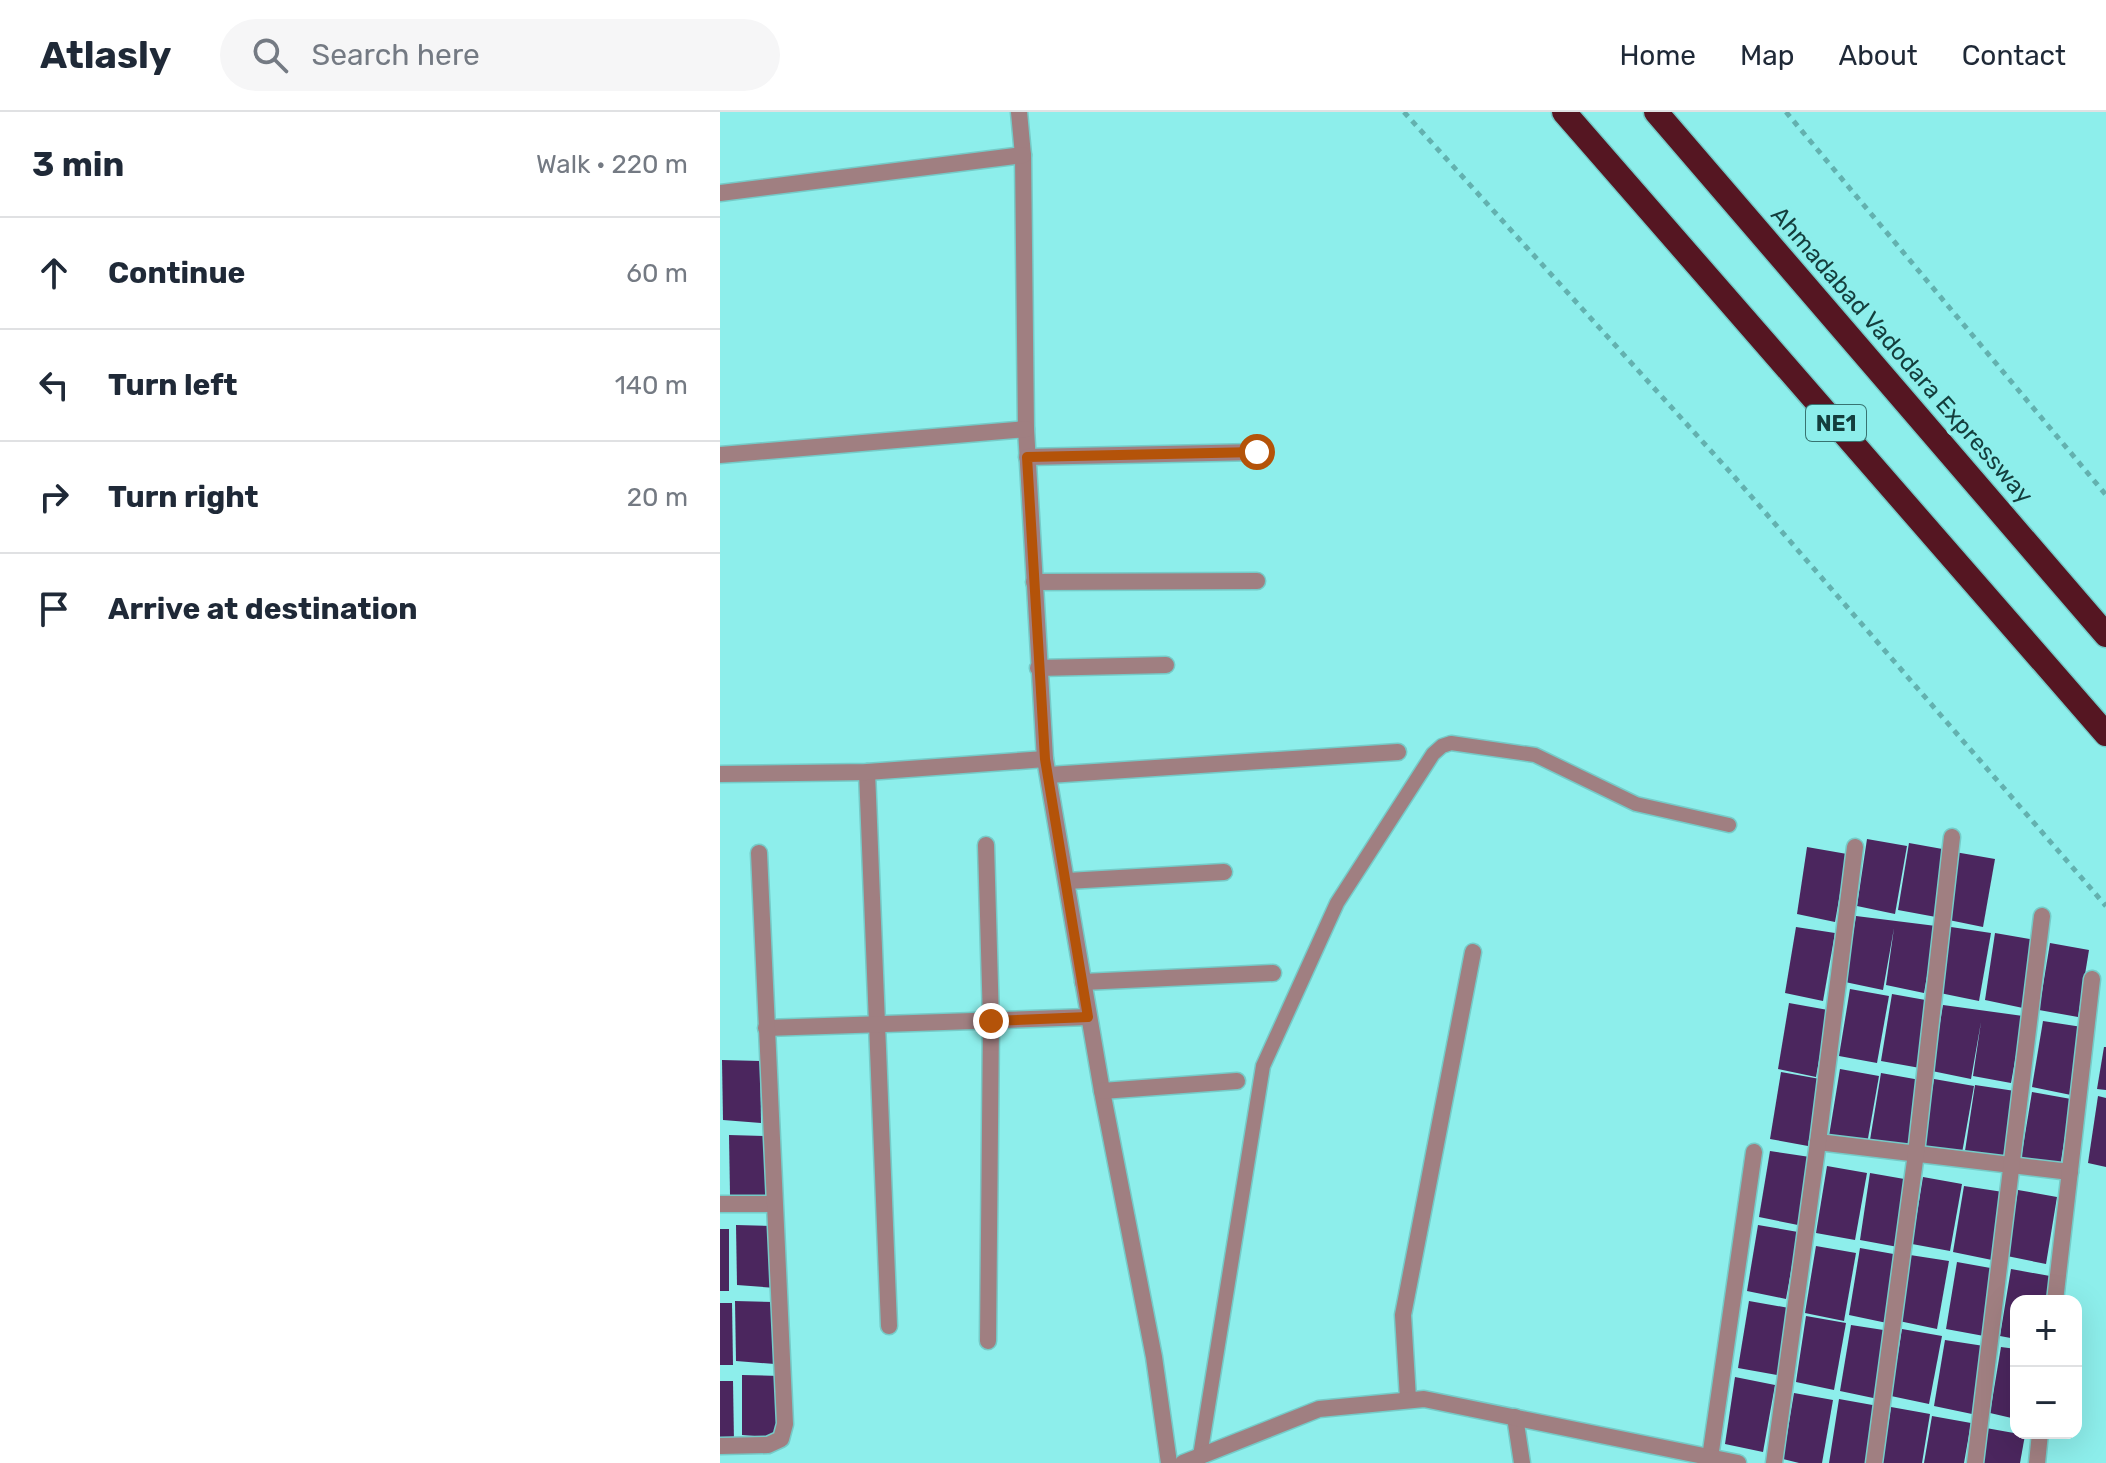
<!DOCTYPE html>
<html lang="en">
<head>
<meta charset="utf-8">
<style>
  body { margin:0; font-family:Rubik,sans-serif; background:#f6f6f7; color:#1f2937 }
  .controls { position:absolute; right:24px; bottom:24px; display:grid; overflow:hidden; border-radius:16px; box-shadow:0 8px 32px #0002 }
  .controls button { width:72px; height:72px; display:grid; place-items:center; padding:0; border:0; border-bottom:2px solid #e0e1e3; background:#fff; color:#1f2937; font:40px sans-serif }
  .stop { position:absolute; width:24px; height:24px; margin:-18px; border:6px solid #b45309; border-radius:50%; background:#fff }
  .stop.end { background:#b45309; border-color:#fff; box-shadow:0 2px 8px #0008 }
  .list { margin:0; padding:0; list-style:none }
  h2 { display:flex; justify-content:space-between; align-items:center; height:104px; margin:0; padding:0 32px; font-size:34px }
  h2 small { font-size:26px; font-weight:400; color:#747a83 }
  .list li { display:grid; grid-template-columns:52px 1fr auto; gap:24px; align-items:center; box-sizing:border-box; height:112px; padding:0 32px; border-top:2px solid #e0e1e3 }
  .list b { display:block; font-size:30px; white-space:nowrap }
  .list em { font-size:26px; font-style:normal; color:#747a83 }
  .icon { flex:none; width:44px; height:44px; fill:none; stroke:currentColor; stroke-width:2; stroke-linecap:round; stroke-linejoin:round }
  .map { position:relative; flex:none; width:1386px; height:1351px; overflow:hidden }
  header { display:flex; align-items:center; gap:48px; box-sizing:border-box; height:112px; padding:0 40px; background:#fff; border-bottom:2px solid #e0e1e3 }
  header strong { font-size:38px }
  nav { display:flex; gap:44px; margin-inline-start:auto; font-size:28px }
  .search { width:560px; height:72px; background:#f6f6f7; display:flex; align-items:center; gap:20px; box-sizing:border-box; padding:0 28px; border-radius:44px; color:#747a83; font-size:30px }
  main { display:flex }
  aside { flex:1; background:#fff }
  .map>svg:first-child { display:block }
  .building { fill:#4b265e }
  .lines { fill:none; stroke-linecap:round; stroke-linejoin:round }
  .service-casing { stroke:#75cbc8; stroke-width:17 }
  .minor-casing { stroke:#75cbc8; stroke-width:19 }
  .motorway-casing { stroke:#75cbc8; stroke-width:27 }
  .path { stroke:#63b1af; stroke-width:5; stroke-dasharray:6 6; stroke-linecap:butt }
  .service { stroke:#a07f81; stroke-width:14 }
  .minor { stroke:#a07f81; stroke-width:16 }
  .motorway { stroke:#551622; stroke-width:24 }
  .route { stroke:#b45309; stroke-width:10 }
  .labels { text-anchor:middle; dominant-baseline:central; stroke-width:8; stroke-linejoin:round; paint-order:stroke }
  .shield { fill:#8deeeb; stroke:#387371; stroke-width:2 }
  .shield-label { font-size:22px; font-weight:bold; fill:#143e3d }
  .street-label { font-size:24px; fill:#143e3d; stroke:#8deeeb }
</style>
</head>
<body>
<header>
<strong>Atlasly</strong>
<div class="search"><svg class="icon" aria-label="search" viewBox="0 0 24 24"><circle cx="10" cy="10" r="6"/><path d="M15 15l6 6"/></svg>Search here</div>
<nav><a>Home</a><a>Map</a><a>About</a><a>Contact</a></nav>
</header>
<main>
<aside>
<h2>3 min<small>Walk · 220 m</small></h2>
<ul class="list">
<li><svg class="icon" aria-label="ahead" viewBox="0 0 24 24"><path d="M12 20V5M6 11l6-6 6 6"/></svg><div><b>Continue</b></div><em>60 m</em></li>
<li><svg class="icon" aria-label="left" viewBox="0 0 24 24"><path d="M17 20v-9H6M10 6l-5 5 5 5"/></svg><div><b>Turn left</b></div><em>140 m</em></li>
<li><svg class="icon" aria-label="right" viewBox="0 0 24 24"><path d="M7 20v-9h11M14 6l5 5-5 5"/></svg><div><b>Turn right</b></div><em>20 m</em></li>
<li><svg class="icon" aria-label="arrive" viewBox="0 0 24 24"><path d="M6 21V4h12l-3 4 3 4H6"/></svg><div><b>Arrive at destination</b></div></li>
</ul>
</aside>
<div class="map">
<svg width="1386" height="1351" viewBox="0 0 1386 1351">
  <rect width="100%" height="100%" fill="#8deeeb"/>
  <g class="building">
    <polygon points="1147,727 1187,734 1175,802 1137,794"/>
    <polygon points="1189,731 1228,738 1216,805 1178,798"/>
    <polygon points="1087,735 1127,742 1115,810 1077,802"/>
    <polygon points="1235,740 1275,747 1263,815 1224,807"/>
    <polygon points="1136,804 1216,814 1204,881 1166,873 1174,816 1163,878 1125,870"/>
    <polygon points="1076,815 1115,821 1103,889 1065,881"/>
    <polygon points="1231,815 1271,821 1259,889 1220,881"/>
    <polygon points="1275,821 1315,828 1303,896 1265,888"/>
    <polygon points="1330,831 1369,838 1358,905 1319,898"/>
    <polygon points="1130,877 1169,884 1157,951 1119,944"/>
    <polygon points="1172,882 1211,889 1200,956 1161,949"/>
    <polygon points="1069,891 1108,898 1096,965 1058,957"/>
    <polygon points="1223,893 1303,904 1291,971 1253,964 1261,910 1251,967 1212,959"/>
    <polygon points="1323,909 1362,915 1351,983 1312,975"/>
    <polygon points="1384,935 1386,935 1386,978 1377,977"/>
    <polygon points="2,948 40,949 41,1011 3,1008"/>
    <polygon points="1120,957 1159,964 1147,1032 1109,1024"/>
    <polygon points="1061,960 1100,967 1088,1034 1050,1027"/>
    <polygon points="1161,961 1200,968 1189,1035 1150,1028"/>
    <polygon points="1214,967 1254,974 1242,1041 1203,1034"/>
    <polygon points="1255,973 1295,979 1283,1047 1245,1039"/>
    <polygon points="1312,980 1351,987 1340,1055 1301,1047"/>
    <polygon points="1378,984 1386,986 1386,1055 1368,1051"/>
    <polygon points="9,1023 48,1024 49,1086 10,1083"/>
    <polygon points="1050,1039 1090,1045 1078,1113 1039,1105"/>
    <polygon points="1107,1054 1147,1061 1135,1128 1096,1121"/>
    <polygon points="1150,1061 1190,1068 1178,1135 1140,1128"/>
    <polygon points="1203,1065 1242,1072 1230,1139 1192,1132"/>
    <polygon points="1244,1074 1283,1080 1272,1148 1233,1140"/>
    <polygon points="1298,1078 1337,1085 1326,1152 1287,1144"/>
    <polygon points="16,1113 55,1114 56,1176 17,1173"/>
    <polygon points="1038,1113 1078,1120 1066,1187 1027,1179"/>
    <rect x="0" y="1117" width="9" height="62"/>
    <polygon points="1096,1134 1136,1141 1124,1209 1085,1201"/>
    <polygon points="1140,1136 1179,1143 1167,1211 1129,1203"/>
    <polygon points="1190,1143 1229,1149 1217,1217 1179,1209"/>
    <polygon points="1237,1150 1276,1157 1264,1224 1226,1217"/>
    <polygon points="1291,1157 1330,1164 1326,1189 1296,1189 1296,1227 1280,1224"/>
    <polygon points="15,1189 54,1190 55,1252 16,1249"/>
    <polygon points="1029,1189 1069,1196 1057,1263 1018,1256"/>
    <polygon points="0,1191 12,1191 13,1253 0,1253"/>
    <polygon points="1086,1204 1126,1211 1114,1278 1076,1270"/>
    <polygon points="1131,1213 1170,1219 1158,1287 1120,1279"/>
    <polygon points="1182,1217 1222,1224 1209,1292 1171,1284"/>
    <polygon points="1225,1228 1264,1234 1252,1302 1214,1294"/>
    <polygon points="1281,1235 1296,1237 1296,1307 1270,1301"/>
    <polygon points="22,1263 60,1264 61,1326 22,1323"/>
    <polygon points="1015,1265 1055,1273 1043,1340 1005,1332"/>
    <polygon points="0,1269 13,1269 14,1331 0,1330"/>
    <polygon points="1074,1281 1113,1288 1102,1351 1079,1351 1063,1347"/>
    <polygon points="1119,1287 1158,1294 1148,1351 1109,1351"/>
    <polygon points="1171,1295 1210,1302 1202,1351 1162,1351"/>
    <polygon points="1212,1304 1251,1311 1244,1351 1204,1351"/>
    <polygon points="1266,1316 1305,1323 1300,1351 1260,1351"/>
  </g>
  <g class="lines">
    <defs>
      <polyline id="service" points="480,1344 543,954 617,791 713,642 722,634 731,631 815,643 916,692 1009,713"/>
      <g id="minor">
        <polyline points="299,0 303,43 306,317 325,647 382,979 434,1245 449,1351"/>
        <polyline points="0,81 303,43"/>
        <polyline points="0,343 306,317"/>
        <polyline points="307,345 537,340"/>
        <polyline points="314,470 537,469"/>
        <polyline points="318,556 446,553"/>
        <polyline points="147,660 169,1214"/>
        <polyline points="0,662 147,660 325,647"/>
        <polyline points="329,663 678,640"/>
        <polyline points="266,733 271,909 268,1229"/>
        <polyline points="347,769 504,760"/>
        <polyline points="363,870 553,861"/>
        <polyline points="46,916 368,905"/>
        <polyline points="382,979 517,969"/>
        <polyline points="1098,1030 1350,1060"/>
        <polyline points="0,1092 54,1092"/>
        <polyline points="1335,1189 1372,867"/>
        <polyline points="688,1287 683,1203 753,840"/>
        <polyline points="795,1305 802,1351"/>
        <polyline points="0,1334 48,1333 61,1327 65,1312 39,741"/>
        <polyline points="990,1346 1034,1040"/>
        <polyline points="463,1351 599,1297 704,1287 1018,1351"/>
        <polyline points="1054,1351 1098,1030 1135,735"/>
        <polyline points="1154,1351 1196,1041 1232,725"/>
        <polyline points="1255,1351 1322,804"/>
        <polyline points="1317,1351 1320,1321"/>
      </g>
      <g id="motorway">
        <polyline points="844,0 1386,622"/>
        <polyline points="936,0 1386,523"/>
      </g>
    </defs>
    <use href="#service" class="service-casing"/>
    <use href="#minor" class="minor-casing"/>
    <use href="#motorway" class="motorway-casing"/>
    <g class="path">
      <polyline points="684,0 1011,361 1386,794"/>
      <polyline points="1066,0 1386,383"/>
    </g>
    <use href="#service" class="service"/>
    <use href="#minor" class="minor"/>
    <use href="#motorway" class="motorway"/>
  </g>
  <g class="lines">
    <polyline class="route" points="271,909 368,905 325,647 307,345 537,340"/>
  </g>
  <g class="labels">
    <rect class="shield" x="1086" y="293" width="60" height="36" rx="6"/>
    <g class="shield-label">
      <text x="1116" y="311">NE1</text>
    </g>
    <g class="street-label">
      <text transform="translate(1182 243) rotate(49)">Ahmadabad Vadodara Expressway</text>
    </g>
  </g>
</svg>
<div class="controls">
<button>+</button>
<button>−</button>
</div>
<div class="stop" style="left:537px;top:340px"></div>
<div class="stop end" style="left:271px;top:909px"></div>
</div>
</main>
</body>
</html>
